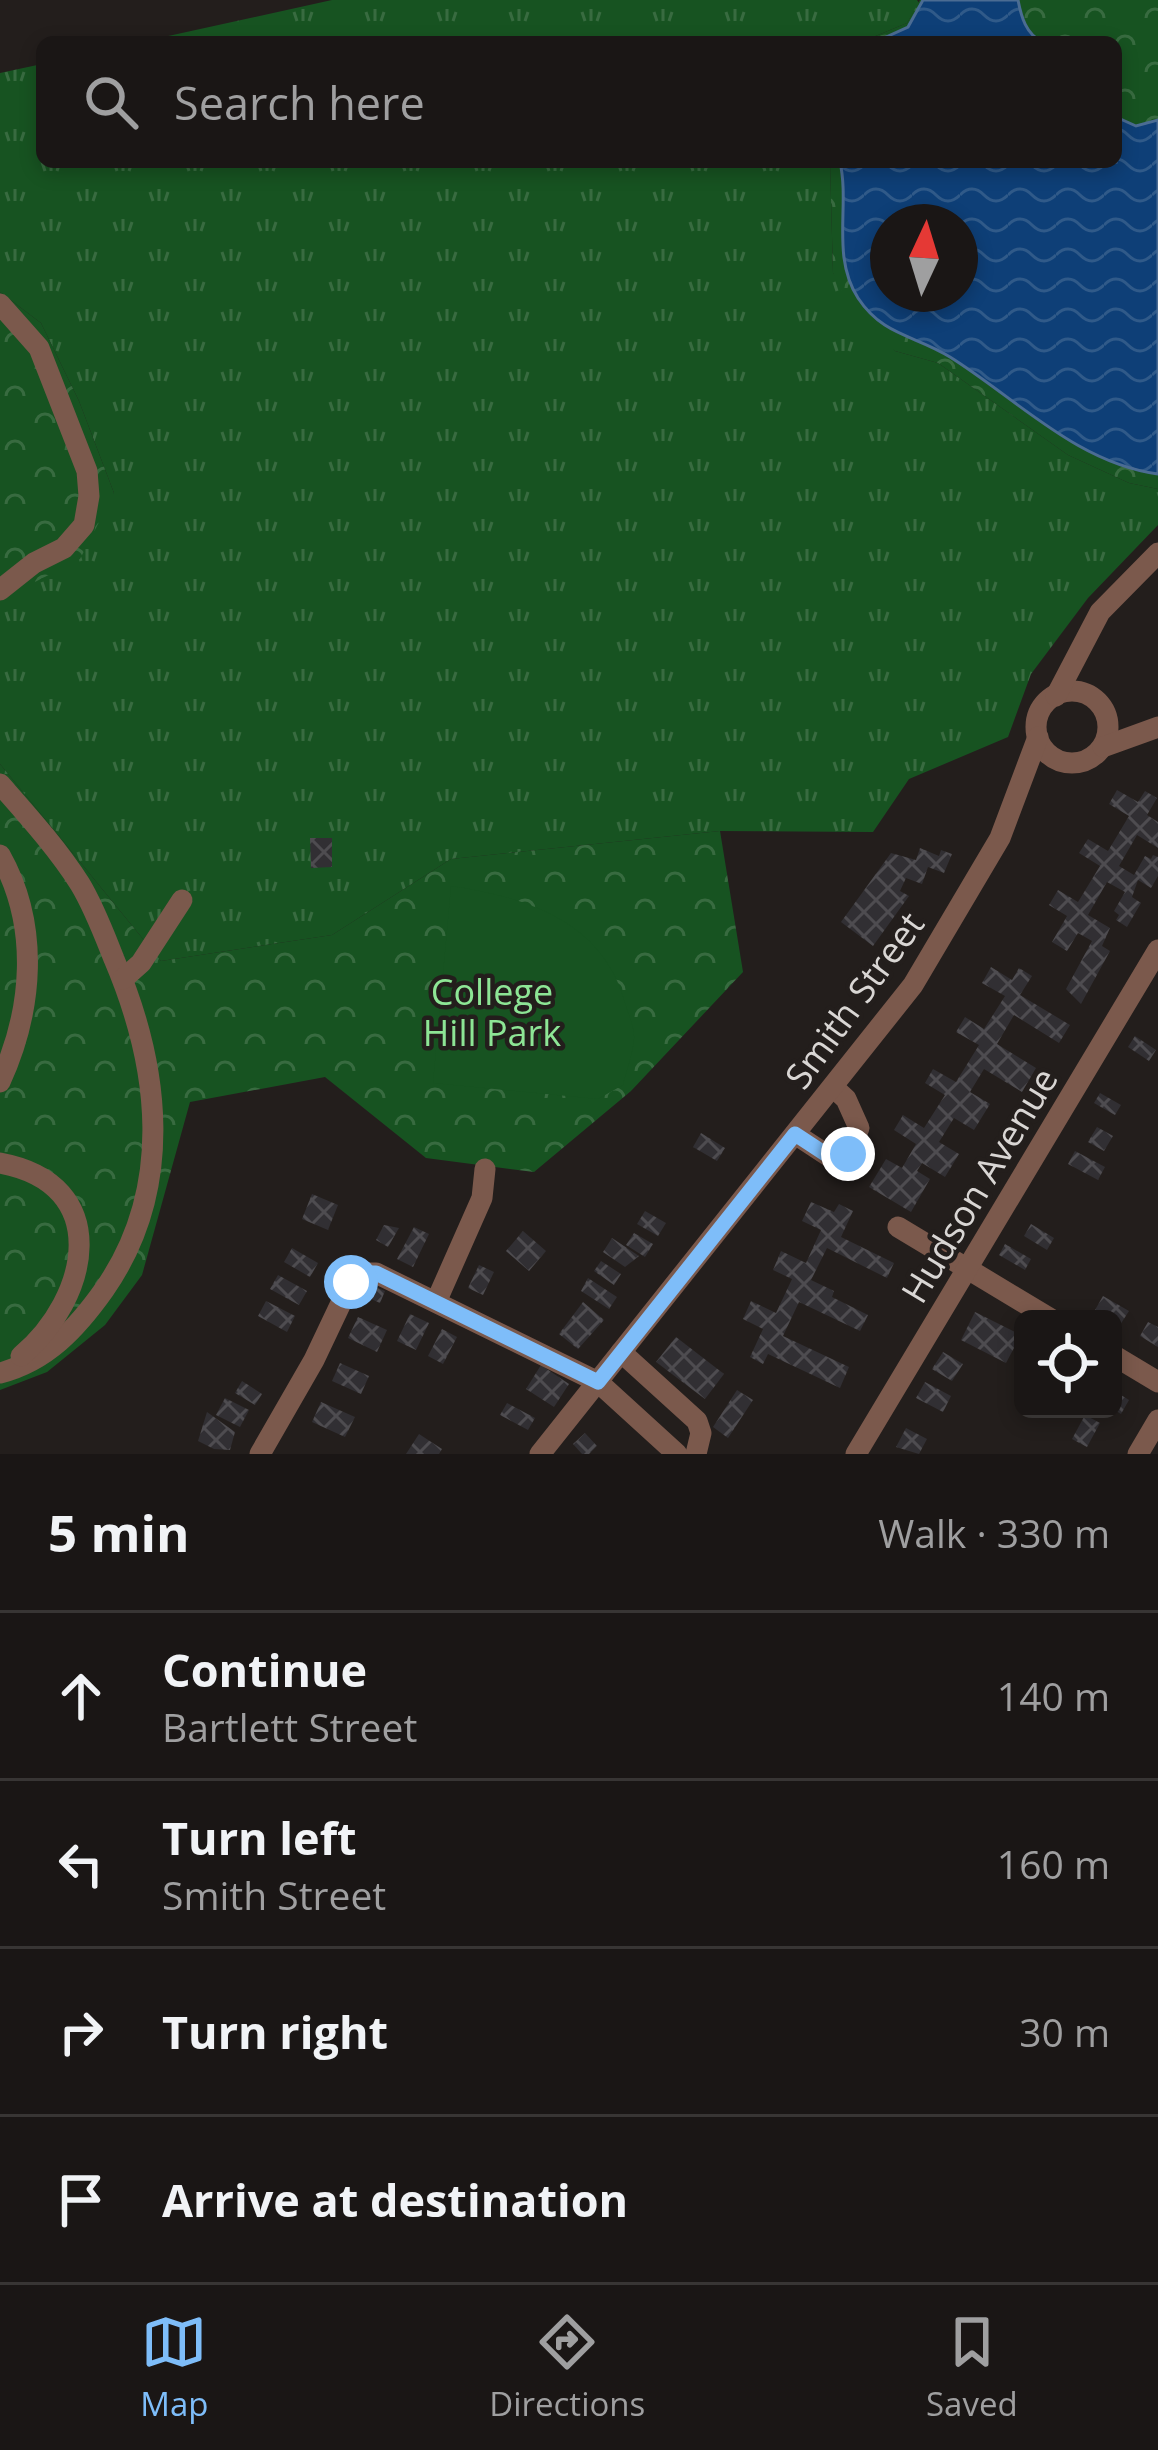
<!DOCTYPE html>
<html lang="en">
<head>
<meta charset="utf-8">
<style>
  body { margin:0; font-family:"Open Sans",sans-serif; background:#272322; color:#f1f3f6 }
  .controls { position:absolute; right:36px; bottom:36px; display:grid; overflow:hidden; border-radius:18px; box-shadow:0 6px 18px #0003 }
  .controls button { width:108px; height:108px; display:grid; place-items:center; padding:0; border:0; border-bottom:3px solid #383534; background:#1a1615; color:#f1f3f6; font:60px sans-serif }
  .compass { position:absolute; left:870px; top:204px; width:108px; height:108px; border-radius:50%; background:#1a1615; box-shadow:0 6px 18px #0003; rotate:4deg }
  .stop { position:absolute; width:36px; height:36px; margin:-27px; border:9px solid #7ebdf9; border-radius:50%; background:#fff }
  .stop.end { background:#7ebdf9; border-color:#fff; box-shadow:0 3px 12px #0008 }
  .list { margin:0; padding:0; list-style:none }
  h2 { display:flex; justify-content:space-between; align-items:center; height:156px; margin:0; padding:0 48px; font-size:51px }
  h2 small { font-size:39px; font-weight:400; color:#9f9fa0 }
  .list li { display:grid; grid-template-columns:78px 1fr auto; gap:36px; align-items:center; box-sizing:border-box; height:168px; padding:0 48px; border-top:3px solid #383534 }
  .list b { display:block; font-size:45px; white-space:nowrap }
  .list p { margin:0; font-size:39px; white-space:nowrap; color:#9f9fa0 }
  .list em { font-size:39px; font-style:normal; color:#9f9fa0 }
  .icon { flex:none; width:66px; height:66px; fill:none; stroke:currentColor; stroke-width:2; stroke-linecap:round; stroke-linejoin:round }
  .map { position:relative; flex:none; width:1158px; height:1454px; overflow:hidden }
  .search { position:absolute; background:#1a1615; box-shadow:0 6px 18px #0003; left:36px; right:36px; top:36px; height:132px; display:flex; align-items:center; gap:30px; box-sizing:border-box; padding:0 42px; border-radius:18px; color:#9f9fa0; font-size:45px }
  .sheet { height:828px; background:#1a1615 }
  nav { display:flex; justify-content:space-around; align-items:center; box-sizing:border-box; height:168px; border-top:3px solid #383534; background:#1a1615; font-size:33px; color:#9f9fa0 }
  nav a { display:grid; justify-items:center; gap:6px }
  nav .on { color:#7ebdf9 }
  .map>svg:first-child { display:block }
  .grass { fill:url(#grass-tufts) }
  .park { fill:url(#park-crowns); fill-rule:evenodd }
  .pitch { fill:#175321 }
  .water { fill:url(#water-waves); stroke:#4b6c93; stroke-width:3; fill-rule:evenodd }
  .building { fill:url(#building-cross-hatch) }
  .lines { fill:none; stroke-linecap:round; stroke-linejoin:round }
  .minor { stroke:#7b594c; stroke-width:21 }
  .route { stroke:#7ebdf9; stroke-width:15 }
  .labels { text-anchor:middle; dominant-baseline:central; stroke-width:9; stroke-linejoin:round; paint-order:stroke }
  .park-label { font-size:36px; fill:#8de595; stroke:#231e1c }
  .street-label { font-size:36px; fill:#d9d6d4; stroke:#231e1c }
</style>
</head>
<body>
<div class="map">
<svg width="1158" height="1454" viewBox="0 0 1158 1454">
  <defs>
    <pattern id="grass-tufts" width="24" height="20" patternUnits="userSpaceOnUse" patternTransform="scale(3)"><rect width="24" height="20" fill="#175321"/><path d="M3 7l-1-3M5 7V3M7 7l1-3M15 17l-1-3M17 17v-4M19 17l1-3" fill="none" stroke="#386b40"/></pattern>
    <pattern id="park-crowns" width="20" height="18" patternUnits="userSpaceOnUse" patternTransform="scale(3)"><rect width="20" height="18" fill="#175321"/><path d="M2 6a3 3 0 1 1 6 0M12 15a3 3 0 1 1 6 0" fill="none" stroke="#386b40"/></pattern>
    <pattern id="water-waves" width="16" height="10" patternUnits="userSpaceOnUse" patternTransform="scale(3)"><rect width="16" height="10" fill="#0e3f77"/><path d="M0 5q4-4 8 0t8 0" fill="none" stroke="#305a89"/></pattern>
    <pattern id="building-cross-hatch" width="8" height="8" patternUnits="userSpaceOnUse" patternTransform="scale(3)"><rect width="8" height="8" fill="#312f33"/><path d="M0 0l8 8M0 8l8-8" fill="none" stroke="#4e4c50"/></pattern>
  </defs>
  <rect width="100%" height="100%" fill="#231e1c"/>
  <g class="grass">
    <polygon points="332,0 917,0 919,3 907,23 861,42 141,42"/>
    <polygon points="42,64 42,162 830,162 833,273 895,351 938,363 1068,455 1129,483 1158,489 1158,525 1088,598 1031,674 1008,737 909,779 873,832 720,831 451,859 332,935 161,961 0,764 0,592 114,493 79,401 41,323 0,292 0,73"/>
  </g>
  <g class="park">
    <path d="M920,0H1158V489L1129,483L1068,455L938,363L895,351L855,321L833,273L830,162H1116V42H861L907,23ZM888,222H960V294H888Z"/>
    <polygon points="0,292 41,323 79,401 114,493 80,559 29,585 0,592"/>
    <polygon points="0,764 161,961 332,935 451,859 720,831 743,972 631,1091 534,1172 426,1158 325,1077 190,1102 142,1275 105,1325 47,1372 0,1390"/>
  </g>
  <path class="pitch" d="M451,886C526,897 603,921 625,1003C628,1014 635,1028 634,1039C633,1054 626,1071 623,1085L598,1099L433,1083Z"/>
  <g class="water">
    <path d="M923,0H1018C1021,16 1026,35 1043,42H875L908,27Z"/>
    <path d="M1116,117L1136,126L1158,120V474C1077,463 1017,399 950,357C915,335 883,336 858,298C831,256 850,206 840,162H1116ZM960,222V294H888V222Z"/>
  </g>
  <g class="building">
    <polygon points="1117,790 1138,802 1145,791 1157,798 1147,815 1158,822 1158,848 1137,835 1119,866 1134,875 1145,856 1151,859 1153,855 1158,857 1158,876 1151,888 1138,880 1132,897 1141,903 1127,927 1116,920 1119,915 1114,911 1125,892 1107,882 1088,915 1110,928 1102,946 1110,951 1081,1004 1066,989 1092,941 1078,933 1067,951 1052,942 1067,916 1049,905 1058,890 1078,902 1100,866 1079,853 1088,839 1108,851 1129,816 1109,804"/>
    <polygon points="310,838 332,838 332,867 311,868"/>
    <polygon points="920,848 939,856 941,850 952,854 944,873 928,867 922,884 906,878 900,891 909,896 873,946 841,922 891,853 916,860"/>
    <polygon points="991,967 1012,980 1019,968 1032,976 1020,995 1070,1025 1059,1043 1014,1015 997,1044 1036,1068 1022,1092 984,1069 970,1092 990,1104 974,1130 954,1118 939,1142 959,1154 945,1177 922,1163 917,1171 930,1179 911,1212 869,1187 886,1159 902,1168 916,1144 894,1130 903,1115 924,1128 945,1095 925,1083 933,1069 956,1082 979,1045 956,1032 965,1017 984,1029 1005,996 982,983"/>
    <polygon points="1135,1036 1156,1050 1149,1061 1128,1047"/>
    <polygon points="1100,1093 1121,1105 1115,1115 1094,1103"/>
    <polygon points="1097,1127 1113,1136 1104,1151 1088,1142"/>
    <polygon points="701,1133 725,1148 717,1161 693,1147"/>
    <polygon points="1075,1151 1105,1167 1098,1180 1068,1164"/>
    <polygon points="312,1194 338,1205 328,1230 302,1219"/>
    <polygon points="811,1202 834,1212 839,1204 853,1211 841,1237 894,1263 887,1278 827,1248 811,1280 834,1291 832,1297 868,1315 860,1331 799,1302 783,1336 849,1367 840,1388 768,1354 763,1364 750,1357 763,1329 743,1319 751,1301 776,1313 792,1279 773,1270 781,1251 806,1263 821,1230 802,1221"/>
    <polygon points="645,1211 666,1223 658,1236 637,1224"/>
    <polygon points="1031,1224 1054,1238 1047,1250 1024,1236"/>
    <polygon points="384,1225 399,1228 388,1247 376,1240"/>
    <polygon points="414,1227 429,1234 413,1267 397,1259"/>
    <polygon points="523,1231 546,1251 529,1271 506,1251"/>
    <polygon points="634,1233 653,1244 645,1257 626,1245"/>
    <polygon points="612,1238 639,1256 625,1267 603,1252"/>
    <polygon points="1005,1244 1031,1259 1025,1270 999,1255"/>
    <polygon points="292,1248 318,1263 310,1277 284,1262"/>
    <polygon points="601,1261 621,1274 614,1285 594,1271"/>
    <polygon points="479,1265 494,1272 483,1295 468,1288"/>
    <polygon points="278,1275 307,1291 299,1305 270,1289"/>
    <polygon points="588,1278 617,1297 609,1309 581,1291"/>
    <polygon points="363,1282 385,1291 380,1303 358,1293"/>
    <polygon points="1103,1296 1129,1311 1120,1325 1095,1310"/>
    <polygon points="266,1301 295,1316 287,1332 258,1316"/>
    <polygon points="583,1302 604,1320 578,1349 559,1334"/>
    <polygon points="975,1312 1021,1335 1006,1363 961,1340"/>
    <polygon points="410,1314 429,1323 416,1350 397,1341"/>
    <polygon points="358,1317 387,1330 377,1352 348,1338"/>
    <polygon points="1148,1322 1158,1327 1158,1347 1140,1336"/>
    <polygon points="442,1329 457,1337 443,1364 428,1356"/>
    <polygon points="676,1337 724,1374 705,1399 656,1362"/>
    <polygon points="943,1352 963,1364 952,1381 932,1369"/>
    <polygon points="340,1363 369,1376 361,1394 332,1381"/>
    <polygon points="541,1365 569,1384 554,1407 526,1389"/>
    <polygon points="242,1381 262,1394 255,1405 235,1393"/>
    <polygon points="925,1382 951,1396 943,1412 916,1398"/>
    <polygon points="737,1390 753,1400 728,1438 713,1427"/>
    <polygon points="1113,1390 1129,1400 1121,1414 1113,1409"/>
    <polygon points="225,1398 249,1410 240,1427 216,1415"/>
    <polygon points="321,1402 355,1417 345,1437 312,1422"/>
    <polygon points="507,1403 535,1418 528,1430 500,1415"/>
    <polygon points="207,1412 235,1432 230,1450 214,1449 198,1441"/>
    <polygon points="1085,1415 1100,1423 1087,1447 1072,1439"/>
    <polygon points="906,1428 927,1439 919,1454 896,1447"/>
    <polygon points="585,1433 597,1446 589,1454 582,1454 573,1444"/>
    <polygon points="419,1434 442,1449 439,1454 406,1454"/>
  </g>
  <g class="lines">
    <g class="minor">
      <polyline points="0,304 39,348 87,471 89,496 84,525 64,548 34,563 0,590"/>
      <circle cx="1072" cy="727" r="36"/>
      <polyline points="1056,696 1100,612 1158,553"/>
      <polyline points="1103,747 1158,727"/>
      <path d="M0,784C28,816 57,848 80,884C94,907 104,934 114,959C160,1067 175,1188 104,1290C77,1328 47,1361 0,1373"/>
      <path d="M0,855C40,926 33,1010 0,1082"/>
      <polyline points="123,979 141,963 182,900"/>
      <polyline points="795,1134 833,1159 848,1154 859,1128 846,1099 833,1087"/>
      <path d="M0,1163C114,1184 90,1298 21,1356"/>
      <polyline points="898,1227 1051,1319"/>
      <polyline points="436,1302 482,1198 485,1169"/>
      <polyline points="621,1352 697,1421 701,1433 696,1454"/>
      <polyline points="1113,1355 1158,1382"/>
      <polyline points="260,1454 314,1360 351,1282 362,1273 376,1273 598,1382 677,1454"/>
      <polyline points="540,1454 913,985 1000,838 1038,737"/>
      <polyline points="856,1454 1158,950"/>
      <polyline points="1138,1454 1158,1420"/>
    </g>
  </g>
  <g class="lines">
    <polyline class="route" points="351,1282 362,1273 376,1273 598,1382 795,1134 833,1159 848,1154"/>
  </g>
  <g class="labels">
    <g class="park-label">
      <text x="492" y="991">College<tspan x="492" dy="41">Hill Park</tspan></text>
    </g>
    <g class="street-label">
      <text transform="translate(854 1000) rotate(-54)">Smith Street</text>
      <text transform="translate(979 1185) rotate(-59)">Hudson Avenue</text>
    </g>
  </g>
</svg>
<div class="controls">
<button><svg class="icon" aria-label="locate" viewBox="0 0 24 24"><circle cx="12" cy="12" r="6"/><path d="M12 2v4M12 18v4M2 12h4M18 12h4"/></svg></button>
</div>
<svg class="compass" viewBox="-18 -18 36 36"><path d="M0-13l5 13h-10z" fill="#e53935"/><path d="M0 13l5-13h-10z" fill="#9f9fa0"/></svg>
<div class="stop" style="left:351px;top:1282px"></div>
<div class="stop end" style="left:848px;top:1154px"></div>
<div class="search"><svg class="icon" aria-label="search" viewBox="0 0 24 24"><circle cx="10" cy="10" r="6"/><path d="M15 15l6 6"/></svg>Search here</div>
</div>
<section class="sheet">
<h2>5 min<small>Walk · 330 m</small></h2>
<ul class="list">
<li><svg class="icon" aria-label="ahead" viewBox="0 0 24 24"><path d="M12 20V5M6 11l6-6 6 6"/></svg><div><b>Continue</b><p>Bartlett Street</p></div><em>140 m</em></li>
<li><svg class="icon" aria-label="left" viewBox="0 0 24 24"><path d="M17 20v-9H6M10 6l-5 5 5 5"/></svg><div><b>Turn left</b><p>Smith Street</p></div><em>160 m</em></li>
<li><svg class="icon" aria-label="right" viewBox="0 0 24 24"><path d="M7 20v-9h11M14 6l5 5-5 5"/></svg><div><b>Turn right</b></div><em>30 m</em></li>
<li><svg class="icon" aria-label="arrive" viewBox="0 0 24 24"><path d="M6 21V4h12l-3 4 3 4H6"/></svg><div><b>Arrive at destination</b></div></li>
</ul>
</section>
<nav>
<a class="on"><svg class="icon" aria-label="map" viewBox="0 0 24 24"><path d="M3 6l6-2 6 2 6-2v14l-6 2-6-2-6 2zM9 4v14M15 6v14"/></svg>Map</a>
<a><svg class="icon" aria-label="directions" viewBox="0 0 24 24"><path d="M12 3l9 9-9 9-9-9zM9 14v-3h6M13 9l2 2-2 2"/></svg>Directions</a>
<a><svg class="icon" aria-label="saved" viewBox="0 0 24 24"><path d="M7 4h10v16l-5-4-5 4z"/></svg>Saved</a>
</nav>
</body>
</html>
